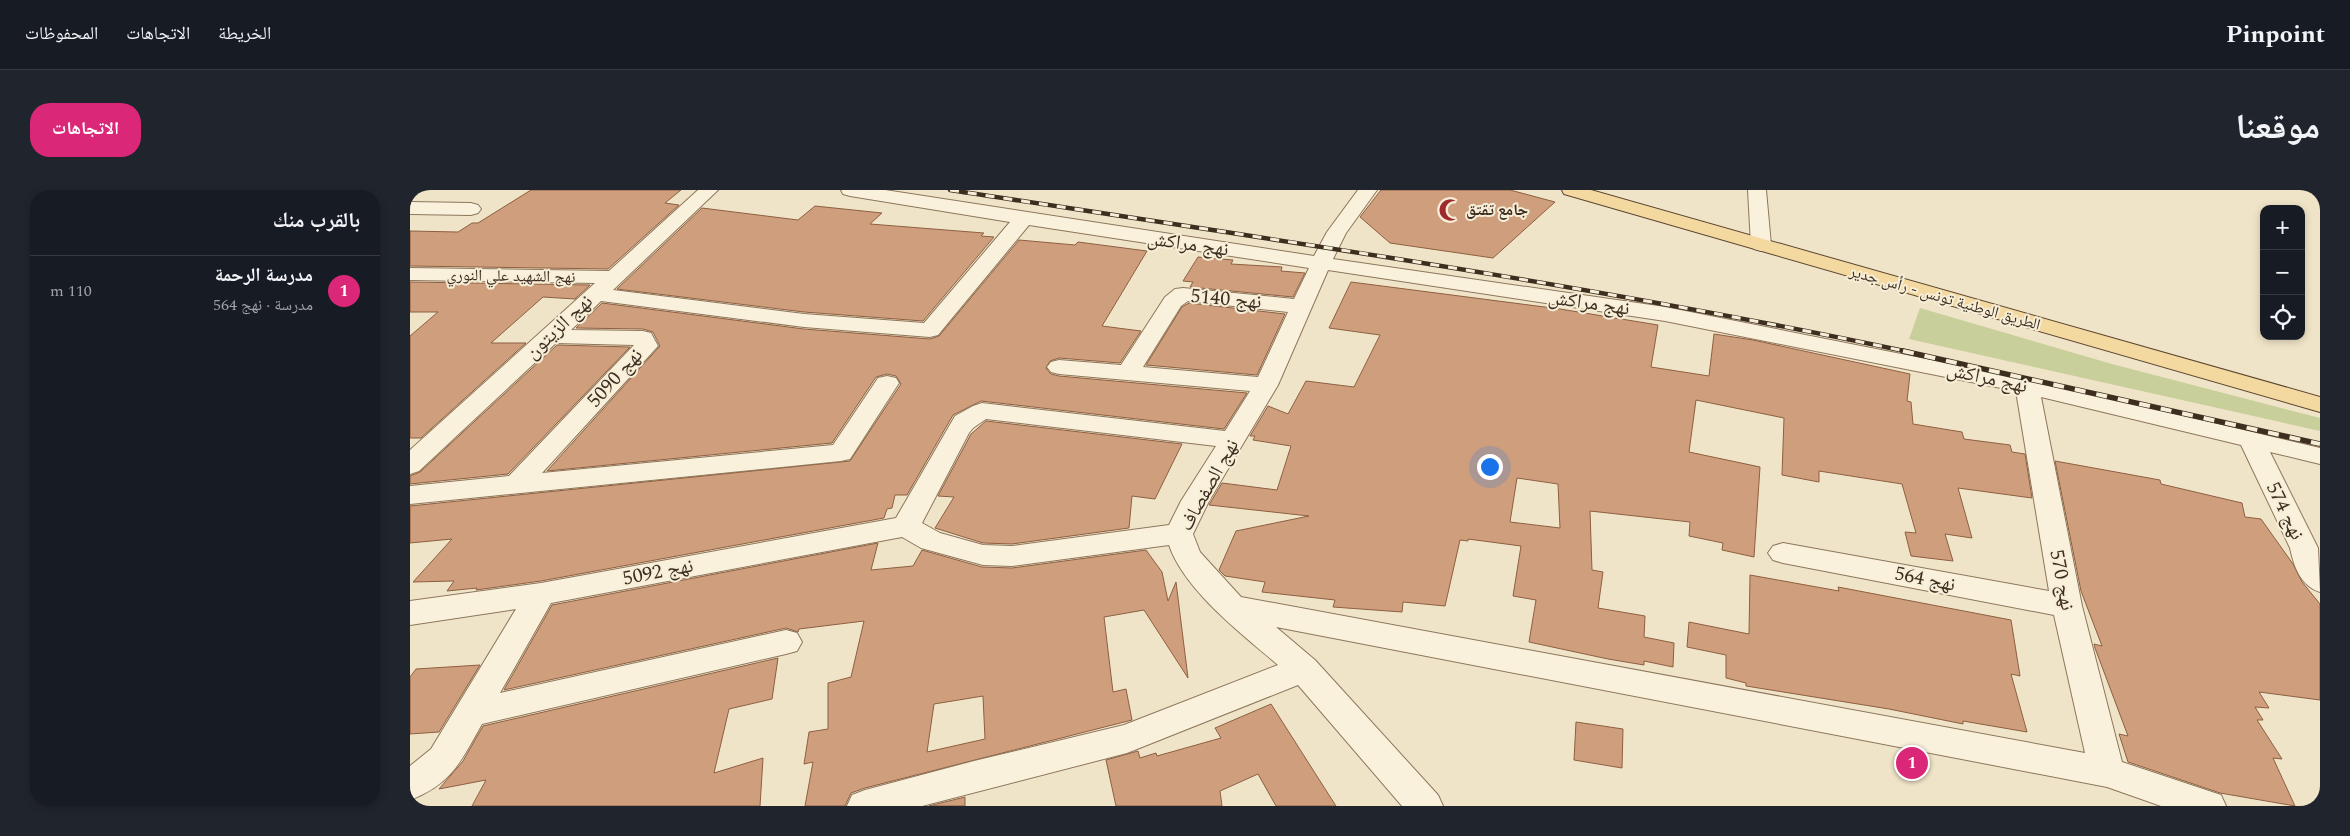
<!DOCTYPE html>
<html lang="ar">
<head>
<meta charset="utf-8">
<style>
  body { margin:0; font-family:Spectral,"Noto Naskh Arabic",serif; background:#20242c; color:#f1f3f6; direction:rtl }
  .controls { position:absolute; right:15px; top:15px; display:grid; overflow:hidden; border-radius:10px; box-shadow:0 2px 8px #0003 }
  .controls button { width:45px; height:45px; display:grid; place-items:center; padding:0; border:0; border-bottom:1px solid #363941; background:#171b24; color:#f1f3f6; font:25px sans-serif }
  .you { position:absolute; left:1079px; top:276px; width:18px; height:18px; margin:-12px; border:4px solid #fff; border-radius:50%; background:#1a73e8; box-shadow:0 0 0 8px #1a73e833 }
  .badge { display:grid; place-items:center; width:32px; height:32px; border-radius:50%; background:#db2777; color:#fff; font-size:16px; font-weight:700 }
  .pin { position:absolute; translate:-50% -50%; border:2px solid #fff; box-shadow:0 1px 5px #0006 }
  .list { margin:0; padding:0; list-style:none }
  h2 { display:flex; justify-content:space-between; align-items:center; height:65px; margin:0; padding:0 20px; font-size:21px }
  h2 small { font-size:16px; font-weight:400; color:#9ea1a6 }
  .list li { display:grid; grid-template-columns:32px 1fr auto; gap:15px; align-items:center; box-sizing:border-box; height:70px; padding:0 20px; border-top:1px solid #363941 }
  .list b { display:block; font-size:19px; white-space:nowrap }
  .list p { margin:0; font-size:16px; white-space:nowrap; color:#9ea1a6 }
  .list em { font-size:16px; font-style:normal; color:#9ea1a6 }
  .icon { flex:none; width:28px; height:28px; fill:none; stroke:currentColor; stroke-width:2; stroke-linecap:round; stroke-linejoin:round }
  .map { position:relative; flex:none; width:1910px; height:616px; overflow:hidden; direction:ltr; border-radius:20px }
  header { display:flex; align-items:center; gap:30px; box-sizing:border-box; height:70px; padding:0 25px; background:#171b24; border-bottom:1px solid #363941 }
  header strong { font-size:24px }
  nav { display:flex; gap:28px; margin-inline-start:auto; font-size:18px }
  .intro { display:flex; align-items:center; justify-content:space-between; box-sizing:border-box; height:120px; padding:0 30px }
  h1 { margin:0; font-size:35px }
  .button { padding:12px 22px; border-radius:20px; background:#db2777; color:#fff; font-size:18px; font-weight:700 }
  main { display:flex; gap:30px; padding:0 30px }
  aside { flex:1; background:#171b24; border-radius:20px; box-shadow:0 2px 8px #0003 }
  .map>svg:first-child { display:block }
  .green { fill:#c9cf9b }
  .building { fill:#cf9f7d; stroke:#8d5f41; fill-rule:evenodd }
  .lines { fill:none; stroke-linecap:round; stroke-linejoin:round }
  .minor-casing { stroke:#8d765c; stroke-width:2 }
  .major-casing { stroke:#5b4430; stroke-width:2 }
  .minor { fill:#faf1dc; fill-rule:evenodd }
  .major { fill:#f3d9a0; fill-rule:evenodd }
  .rail-far1-casing { stroke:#3d2e20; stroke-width:4.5 }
  .rail-casing { stroke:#3d2e20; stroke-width:5.5 }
  .rail-far1 { stroke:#f7eed8; stroke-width:3; stroke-dasharray:9; stroke-linecap:butt }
  .rail { stroke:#f7eed8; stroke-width:4; stroke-dasharray:11; stroke-linecap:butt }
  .labels { text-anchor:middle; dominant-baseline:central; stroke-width:4; stroke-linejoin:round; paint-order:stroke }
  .far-poi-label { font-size:16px; font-weight:bold; fill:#3d2e20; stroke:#f7eed8; text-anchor:start }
  .far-street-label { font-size:16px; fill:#3d2e20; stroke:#f7eed8 }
  .street-label { font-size:20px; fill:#3d2e20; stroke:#f7eed8 }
</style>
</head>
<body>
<header>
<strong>Pinpoint</strong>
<nav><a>الخريطة</a><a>الاتجاهات</a><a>المحفوظات</a></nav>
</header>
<div class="intro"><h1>موقعنا</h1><a class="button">الاتجاهات</a></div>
<main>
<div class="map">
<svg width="1910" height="616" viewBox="0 0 1910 616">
  <rect width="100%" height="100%" fill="#f0e4c8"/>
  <polygon class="green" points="1510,118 1702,174 1910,228 1910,241 1499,149"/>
  <g class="building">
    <polygon points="121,0 271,0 255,13 269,15 198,79 0,76 0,41 48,42 62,33 68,33"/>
    <polygon points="971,0 1100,0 1145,12 1083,68 980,53 950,27"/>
    <polygon points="405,16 472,23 460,34 574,43 571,46 584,47 513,131 394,122 207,99 292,18 388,30"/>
    <polygon points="609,50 665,55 668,52 737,61 692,136 731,141 710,173 649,168 640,171 636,178 641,184 649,186 837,203 814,239 571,211 543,225 497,305 485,305 482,318 477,319 474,328 131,391 66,400 67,398 37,401 44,391 3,392 42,349 0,353 0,316 440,271 491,194 486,186 477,184 466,187 422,253 137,281 250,156 243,142 233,139 166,138 192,113 394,139 520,149 529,146"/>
    <polygon points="788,67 823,70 821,74 872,77 871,81 895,83 883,107 780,97 783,92 773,91"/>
    <polygon points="0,92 180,95 165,109 133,107 81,153 116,153 11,248 0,248 0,146 28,122 0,122"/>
    <path d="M941,92L1150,119L1248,135L1241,177L1299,186L1304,144L1343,150L1500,184L1497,211L1501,212L1503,234L1552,242L1554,249L1600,255L1602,262L1615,264L1622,308L1548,298L1562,348L1535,344L1543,371L1501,366L1495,342L1506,343L1492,294L1409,281V292L1372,285L1374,228L1286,210L1279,262L1350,277L1344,367L1312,360L1313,353L1279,346L1280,332L1180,321L1182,380L1193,382L1188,418L1235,426L1234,447L1264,453L1263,477L1234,471V475L1198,469L1119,452L1126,410L1103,406L1111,356L1058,349V351L1050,350L1035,416L993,412L992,422L923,417L925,410L852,402L855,392L815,386L809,380L826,341L899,326L799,315L812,293L867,300L881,256L843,250L845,246H840L858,216L878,224L896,191L944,197L970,145L919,138ZM1107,288L1148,294L1150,338L1100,332Z"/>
    <polygon points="779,113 875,124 847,185 736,175 772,117"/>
    <polygon points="147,155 220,157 98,284 0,294 0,286 10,282"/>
    <polygon points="576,231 772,254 745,309 722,306 719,338 602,354 573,353 525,338 544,307 528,306 561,244"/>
    <polygon points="1645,271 1750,290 1751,294 1832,313 1835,327 1851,329 1883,374 1892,392 1910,414 1910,510 1849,502 1859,518 1845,517 1853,530 1847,530 1872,569 1863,568 1885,616 1810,603 1718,572 1709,544 1718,546 1685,458 1684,454 1692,456 1671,401"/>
    <path d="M468,353L461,380L503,376L512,360L572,377L602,378L736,360L752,382L758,411L766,392L778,488L734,420L694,427L703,502L716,499L722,530L455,598L441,603L435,616H395L403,572L394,574L399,542L418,539V493L441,487L454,431L389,439L388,442L376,438L94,500L142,415ZM573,506L575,549L517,562L524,514Z"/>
    <polygon points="1340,385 1429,401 1428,397 1601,430 1610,486 1601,484 1617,542 1553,531 1553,534 1479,519 1336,496 1336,493 1316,488 1316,465 1277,457 1279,432 1339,444"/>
    <polygon points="368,468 362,509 319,519 304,583 353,568 350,616 62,616 76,590 29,599 53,571 73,536"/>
    <polygon points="70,475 29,542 0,544 0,487 6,479"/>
    <polygon points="861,514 926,616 866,616 848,584 810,601 812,616 706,616 696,570 728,561 730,568 746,563 747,566 811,548 805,538"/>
    <polygon points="1166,532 1213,539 1212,578 1164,570"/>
    <polygon points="555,607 555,616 519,616"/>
  </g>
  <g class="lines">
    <defs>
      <g id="minor">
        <path d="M288,0H308L203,100L394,124L514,133L600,32L440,6L433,4L431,0H475L904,66L917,42L948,0H967L936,43L923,69L1255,117L1617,189L1910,258V274L1860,262L1908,358L1910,402C1891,396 1884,377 1880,358L1831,255L1631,207L1672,416L1712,572L1811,605L1816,616H1751L1697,597L866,437L905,470L1028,605L1033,616H992L888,495L717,563L512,616H437L442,605L455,600L564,571L714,535L868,475C833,445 774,400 759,355L602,376L573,375L511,358L492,347L141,413L90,503L376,440L387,443L392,452L387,461L376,464L72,534C51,571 42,594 0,610V576L21,559L106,419L0,435V411L131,393L486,328L545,226L563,216L572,213L815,241L840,201L649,184L641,182L637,177L641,172L649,170L711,175L755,107L765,99L773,98L884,109L899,78L619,35L528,145L520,147L394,137L191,111L161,140L233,141L241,143L248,156L132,283L423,255L468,188L477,186L486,188L489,193L440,269L431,271L0,314V296L99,286L224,155L146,153L9,281L0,284V260L185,93L0,90V78L199,81ZM918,80L1255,131L1606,201L1639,401L1373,353L1363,356L1358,363L1363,370L1373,373L1644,425L1675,563L831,407L790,362L783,344L799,311L868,195ZM778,111L878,122L848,187L733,177L771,116ZM576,229L806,256L771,311L759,335L602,356L573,355L530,343L512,333L559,243L563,238Z"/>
        <polygon points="1338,0 1356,0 1361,55 1358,59 1351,61 1344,59 1341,55"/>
        <polygon points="0,12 61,13 68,15 71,19 68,23 61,25 0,24"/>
      </g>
      <polygon id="major" points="1152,0 1181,0 1910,207 1910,222 1154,4"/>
    </defs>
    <use href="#minor" class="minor-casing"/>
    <use href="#major" class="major-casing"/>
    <use href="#minor" class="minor"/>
    <use href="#major" class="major"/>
    <defs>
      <path id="rail-far1" d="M540,0C860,49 1182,95 1499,162"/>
      <polyline id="rail" points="1493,161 1910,254"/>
    </defs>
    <use href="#rail-far1" class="rail-far1-casing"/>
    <use href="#rail" class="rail-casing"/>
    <use href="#rail-far1" class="rail-far1"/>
    <use href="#rail" class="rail"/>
  </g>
  <defs>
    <symbol id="mosque-bare" viewBox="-9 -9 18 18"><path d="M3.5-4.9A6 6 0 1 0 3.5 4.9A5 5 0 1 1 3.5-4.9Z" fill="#9e2a2b" stroke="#f7eed8" stroke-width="2.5" paint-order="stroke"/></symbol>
  </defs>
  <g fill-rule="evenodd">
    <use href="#mosque-bare" x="1024" y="4" width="32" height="32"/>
  </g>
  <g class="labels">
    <g class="far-poi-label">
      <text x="1056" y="20">جامع تقتق</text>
    </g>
    <g class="far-street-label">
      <text transform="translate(101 86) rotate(1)">نهج الشهيد علي النوري</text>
      <text transform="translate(1535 108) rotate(16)">الطريق الوطنية تونس - رأس جدير</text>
    </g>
    <g class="street-label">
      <text transform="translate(778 54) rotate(8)">نهج مراكش</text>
      <text transform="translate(816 109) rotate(5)">نهج 5140</text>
      <text transform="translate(1179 113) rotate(8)">نهج مراكش</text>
      <text transform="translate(149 137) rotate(-43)">نهج الزيتون</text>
      <text transform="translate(205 188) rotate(-48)">نهج 5090</text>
      <text transform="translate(1577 188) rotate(12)">نهج مراكش</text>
      <text transform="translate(799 295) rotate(-61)">نهج الصفصاف</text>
      <text transform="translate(1875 321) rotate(64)">نهج 574</text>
      <text transform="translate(248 382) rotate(-11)">نهج 5092</text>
      <text transform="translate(1515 389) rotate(11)">نهج 564</text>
      <text transform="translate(1652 390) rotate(79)">نهج 570</text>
    </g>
  </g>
</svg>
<div class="controls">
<button>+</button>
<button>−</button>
<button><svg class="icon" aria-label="locate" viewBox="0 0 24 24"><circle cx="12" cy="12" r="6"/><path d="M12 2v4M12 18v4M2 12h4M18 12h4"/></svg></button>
</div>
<div class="you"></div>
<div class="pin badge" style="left:1502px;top:573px">1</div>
</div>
<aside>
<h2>بالقرب منك<small></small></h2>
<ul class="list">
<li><span class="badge">1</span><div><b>مدرسة الرحمة</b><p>مدرسة · نهج 564</p></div><em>110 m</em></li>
</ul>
</aside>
</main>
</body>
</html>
